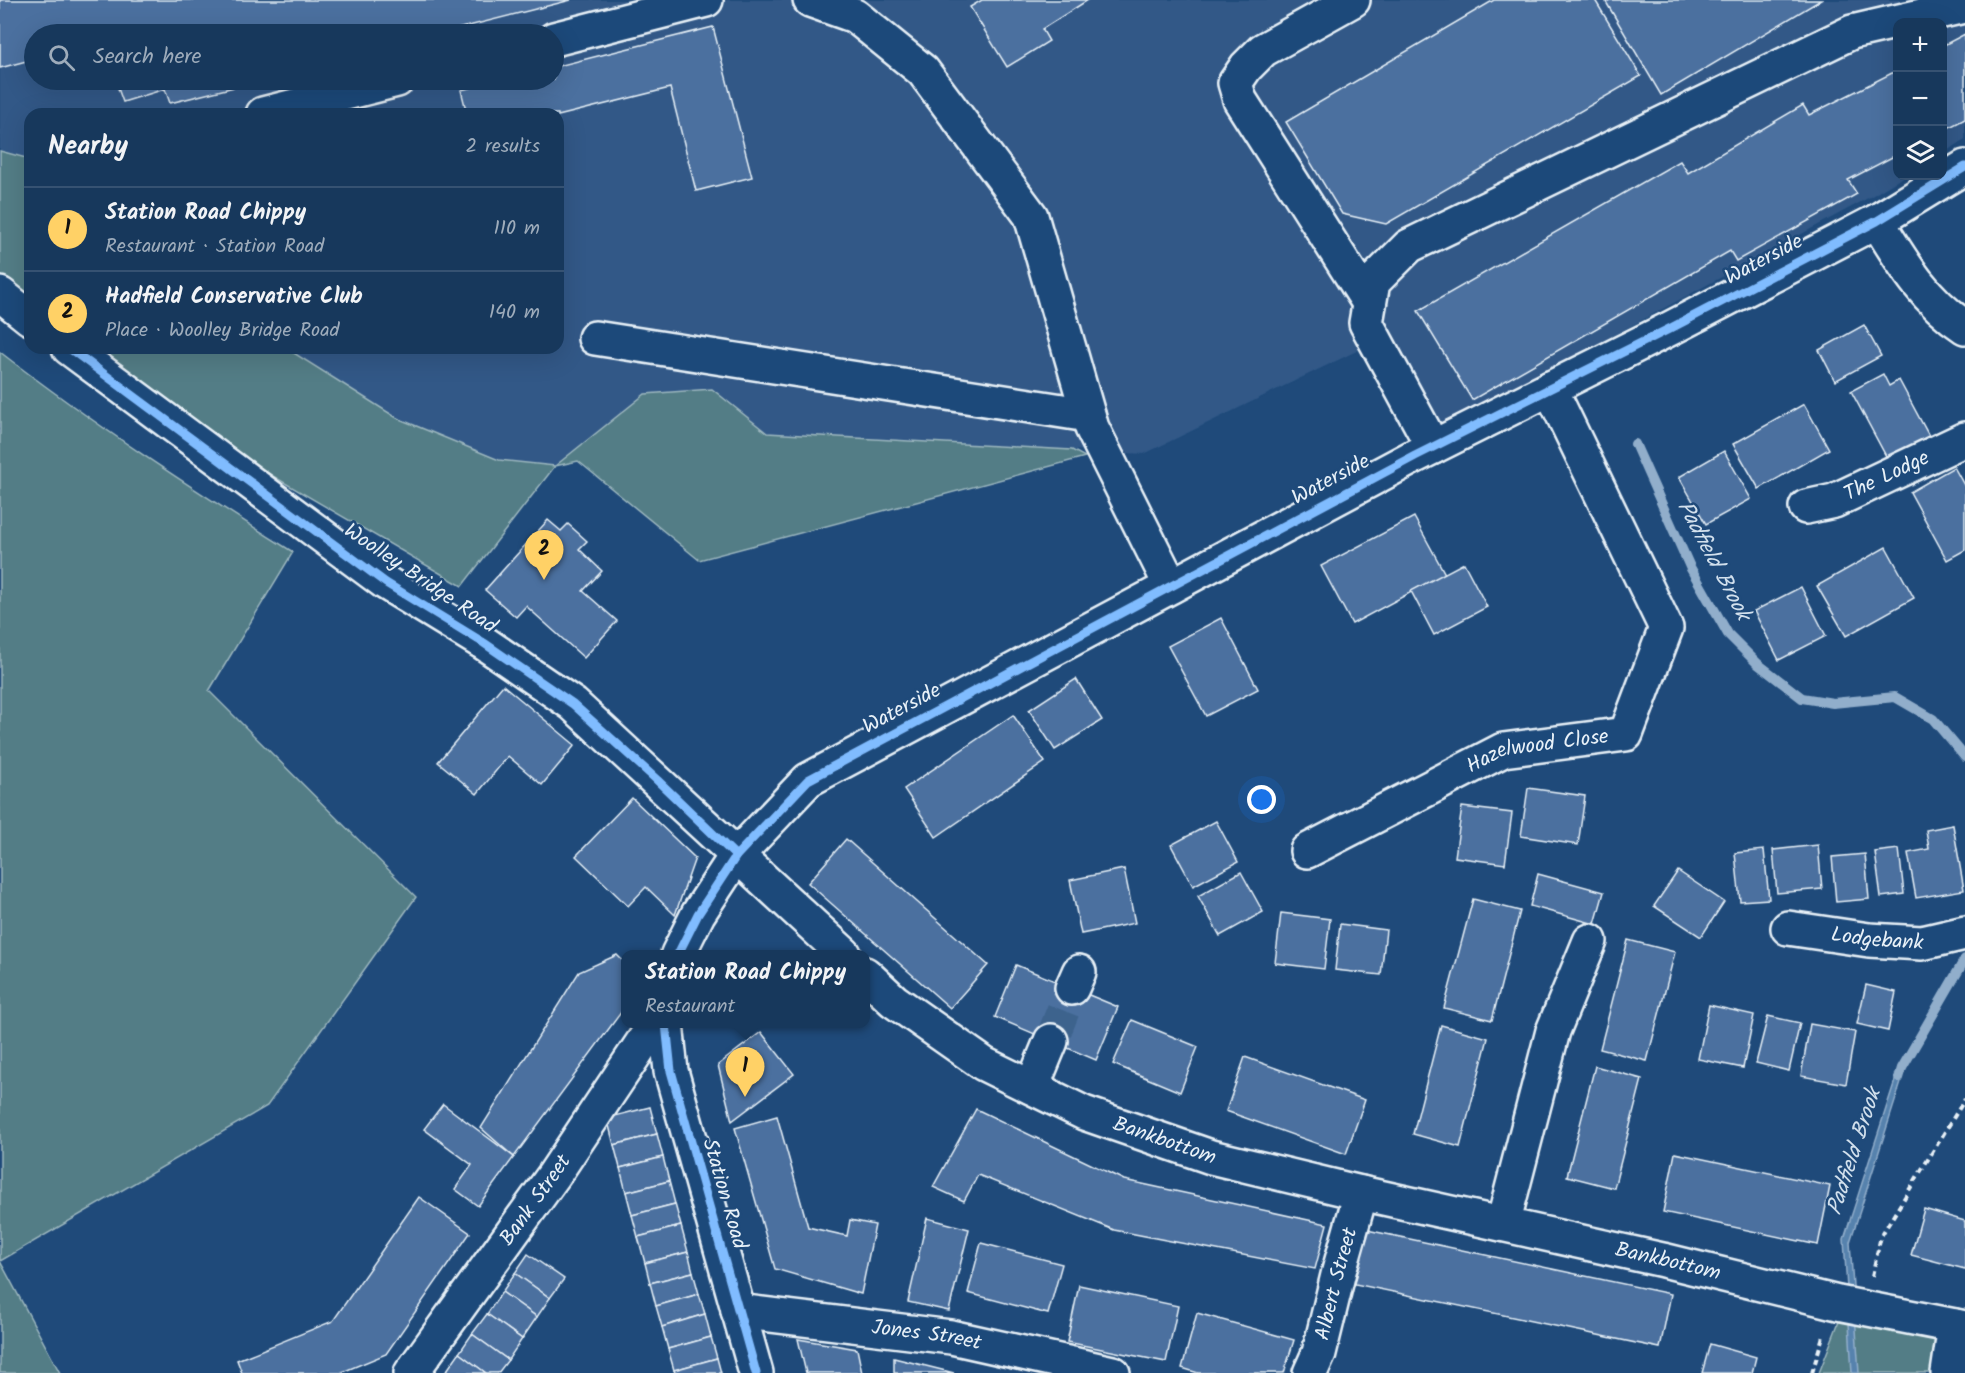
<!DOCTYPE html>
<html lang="en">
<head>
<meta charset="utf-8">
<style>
  body { margin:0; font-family:Kalam,sans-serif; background:#244365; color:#f1f3f6 }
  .controls { position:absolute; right:18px; top:18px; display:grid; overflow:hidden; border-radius:12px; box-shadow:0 6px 24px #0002 }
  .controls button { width:54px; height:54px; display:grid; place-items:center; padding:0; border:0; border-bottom:2px solid #365272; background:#17385c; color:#f1f3f6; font:30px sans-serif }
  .you { position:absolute; left:1262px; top:800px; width:21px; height:21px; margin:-15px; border:4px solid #fff; border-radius:50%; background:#1a73e8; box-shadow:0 0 0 9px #1a73e833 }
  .badge { display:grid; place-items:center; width:39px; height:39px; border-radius:50%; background:#ffd166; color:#111; font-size:20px; font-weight:700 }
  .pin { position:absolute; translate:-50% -50px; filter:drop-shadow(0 2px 3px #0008) }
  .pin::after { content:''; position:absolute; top:32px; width:21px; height:18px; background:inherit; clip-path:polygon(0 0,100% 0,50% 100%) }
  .popup { position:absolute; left:621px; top:950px; width:249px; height:78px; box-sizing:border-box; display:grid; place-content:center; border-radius:12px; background:#17385c; filter:drop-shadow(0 2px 4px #0005); font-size:20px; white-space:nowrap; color:#9eacbb }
  .popup b { font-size:22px; color:#f1f3f6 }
  .popup::after { content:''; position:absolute; left:50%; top:100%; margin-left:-12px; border:12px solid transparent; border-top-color:#17385c }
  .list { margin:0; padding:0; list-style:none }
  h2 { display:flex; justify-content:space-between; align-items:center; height:78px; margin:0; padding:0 24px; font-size:26px }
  h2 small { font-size:20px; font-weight:400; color:#9eacbb }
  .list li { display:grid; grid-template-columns:39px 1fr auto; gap:18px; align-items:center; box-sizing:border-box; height:84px; padding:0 24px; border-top:2px solid #365272 }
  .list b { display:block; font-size:22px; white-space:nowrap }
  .list p { margin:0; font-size:20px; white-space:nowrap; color:#9eacbb }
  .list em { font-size:20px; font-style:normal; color:#9eacbb }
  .icon { flex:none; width:33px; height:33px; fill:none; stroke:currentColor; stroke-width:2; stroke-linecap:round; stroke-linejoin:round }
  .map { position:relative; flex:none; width:1965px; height:1373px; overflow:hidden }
  .search { position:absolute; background:#17385c; box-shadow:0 6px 24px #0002; left:24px; top:24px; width:540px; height:66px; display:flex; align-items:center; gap:15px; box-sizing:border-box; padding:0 21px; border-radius:33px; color:#9eacbb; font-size:22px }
  .panel { position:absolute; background:#17385c; box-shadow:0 6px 24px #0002; left:24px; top:108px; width:540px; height:246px; border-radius:18px }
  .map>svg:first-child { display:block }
  .built { fill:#305887; fill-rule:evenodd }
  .green { fill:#527d86; stroke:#9db7bf; stroke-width:1.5 }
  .water { fill:#5782ad; stroke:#91aecb; stroke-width:1.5 }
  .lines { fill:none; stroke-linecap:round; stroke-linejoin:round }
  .stream { stroke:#91aecb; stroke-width:10 }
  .building { fill:#4b709f; stroke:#e8f1f8; stroke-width:1.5 }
  .minor-tunnel { stroke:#3d638d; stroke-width:33; stroke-dasharray:33 16; stroke-linecap:butt }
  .minor-casing { stroke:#e8f1f8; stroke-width:38 }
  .path { stroke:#e8f1f8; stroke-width:4; stroke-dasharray:6 4.5; stroke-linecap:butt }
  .minor { stroke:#1f4a7a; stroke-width:33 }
  .cycleway-casing { stroke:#1f4a7a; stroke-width:13 }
  .cycleway { stroke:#80bcff; stroke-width:9 }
  .labels { text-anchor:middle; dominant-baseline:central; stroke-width:5; stroke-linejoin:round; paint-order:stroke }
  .street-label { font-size:21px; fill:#e8f1f8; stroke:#1f4a7a }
  .water-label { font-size:22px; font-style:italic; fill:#d2e0ed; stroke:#1f4a7a }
</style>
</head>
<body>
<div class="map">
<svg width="1965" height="1373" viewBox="0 0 1965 1373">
  <rect width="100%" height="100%" fill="#1f4a7a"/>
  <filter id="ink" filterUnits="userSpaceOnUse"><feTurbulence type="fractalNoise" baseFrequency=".0167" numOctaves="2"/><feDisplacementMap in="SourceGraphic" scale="12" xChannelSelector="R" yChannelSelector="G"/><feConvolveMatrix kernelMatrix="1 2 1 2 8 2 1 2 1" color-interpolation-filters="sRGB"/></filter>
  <g filter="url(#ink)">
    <path class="built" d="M0,0H1965V140L1943,153L1942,22H1898V176H1905L1870,197L1418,441L1367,346L1144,454L767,433L712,389L645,394L555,466L498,460L397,418L286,348H558V114H30V159L0,151ZM34,34H554V80H34Z"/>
    <g class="green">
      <polygon points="0,151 30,159 30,298 0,275"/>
      <polygon points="94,348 286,348 397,418 499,460 555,466 645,394 712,389 767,433 1072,450 1085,457 699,560 578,461 555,466 462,586 218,444"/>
      <path d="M0,352C93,424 193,489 293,552L209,691L416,897L267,1106L0,1261L60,1373H0Z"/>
      <polygon points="1845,1306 1955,1326 1948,1373 1819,1373"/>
    </g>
    <polygon class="water" points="1900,1065 1906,1067 1850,1242 1859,1373 1852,1373 1844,1239"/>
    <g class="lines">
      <g class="stream">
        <polyline points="1635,444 1690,567 1728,634 1758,664 1802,698 1833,703 1895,697 1933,719 1965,757"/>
        <polyline points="1899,1078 1902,1068 1965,959"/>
      </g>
    </g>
    <g class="building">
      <polygon points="0,0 571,0 437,34 34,34 34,59 0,68"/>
      <polygon points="982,0 1088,0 1042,29 1049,41 1007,67 970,7"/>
      <polygon points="1494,0 1595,0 1641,76 1386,224 1342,214 1286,122"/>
      <polygon points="1610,0 1821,0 1661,95 1606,2"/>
      <polygon points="713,27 752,177 696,191 670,88 558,116 558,114 467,114 461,90 502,80 554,80 554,67"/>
      <polygon points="1965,34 1965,119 1942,131 1942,46"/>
      <polygon points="1898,70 1898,154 1848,180 1857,194 1736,261 1730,251 1472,400 1418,311 1680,161 1688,173 1803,105 1809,115"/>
      <polygon points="115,80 262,80 170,103 165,89 123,102"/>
      <polygon points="1864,325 1881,356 1835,381 1819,350"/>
      <polygon points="1883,374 1889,386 1899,380 1929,436 1887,458 1851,391"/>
      <polygon points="1804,404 1829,449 1759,489 1733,444"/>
      <polygon points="1724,451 1751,499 1706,524 1679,477"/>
      <polygon points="1954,467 1965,487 1965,550 1947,560 1910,492"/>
      <polygon points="1414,517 1445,574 1352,624 1321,566"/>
      <polygon points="548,520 561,531 568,524 587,541 579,549 602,571 583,591 617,621 584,658 526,606 516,617 485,590"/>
      <polygon points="1886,547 1914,598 1846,636 1817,586"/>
      <polygon points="1464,563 1487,607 1434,635 1411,591"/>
      <polygon points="1801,587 1826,636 1779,660 1754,611"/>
      <polygon points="1221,618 1258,689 1206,716 1168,646"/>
      <polygon points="1076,679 1102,720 1055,750 1029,710"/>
      <polygon points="503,685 575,745 542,785 508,756 477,794 438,762"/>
      <polygon points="1013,715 1045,762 936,837 904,789"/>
      <polygon points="1528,788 1585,796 1578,845 1521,836"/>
      <polygon points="632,798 695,858 675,915 646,887 628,906 576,856"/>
      <polygon points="1462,807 1512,813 1505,864 1455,857"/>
      <polygon points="1216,821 1238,862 1193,886 1171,845"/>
      <polygon points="1953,825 1964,890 1916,898 1908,853 1929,849 1926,830"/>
      <polygon points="846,839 988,965 950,1008 808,883"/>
      <polygon points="1818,845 1822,889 1777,893 1773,850"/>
      <polygon points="1899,849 1904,894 1881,897 1875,852"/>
      <polygon points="1764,850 1769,899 1740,901 1735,853"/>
      <polygon points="1865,854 1869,899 1836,902 1832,857"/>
      <polygon points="1124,869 1135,923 1081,934 1070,880"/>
      <polygon points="1678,871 1724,902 1701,937 1654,906"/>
      <polygon points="1241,872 1263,912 1220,936 1198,896"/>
      <polygon points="1538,874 1604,892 1595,924 1530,906"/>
      <polygon points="1473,899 1520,911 1492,1020 1444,1008"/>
      <polygon points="1281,913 1330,919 1324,969 1275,963"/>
      <polygon points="1340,924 1386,930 1381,975 1335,970"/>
      <polygon points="1628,940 1675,952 1647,1061 1600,1049"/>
      <polygon points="617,955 625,963 625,1007 514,1157 481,1128 579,972"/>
      <polygon points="1016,965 1118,1007 1096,1060 995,1017"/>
      <polygon points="1866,985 1896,992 1888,1031 1857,1024"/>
      <polygon points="1709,1005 1754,1015 1743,1068 1698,1059"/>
      <polygon points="1768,1016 1800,1023 1789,1071 1756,1063"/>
      <polygon points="1132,1020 1198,1047 1180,1092 1113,1064"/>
      <polygon points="1810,1024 1855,1032 1846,1084 1801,1076"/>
      <polygon points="1441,1025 1488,1038 1460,1147 1413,1134"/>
      <polygon points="761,1032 794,1074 732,1121 718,1065"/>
      <polygon points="1245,1057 1365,1100 1346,1154 1226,1111"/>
      <polygon points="1595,1066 1642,1079 1614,1188 1567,1176"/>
      <polygon points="443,1104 514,1157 478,1206 455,1189 472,1165 424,1129"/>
      <polygon points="650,1107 657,1134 614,1145 607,1118"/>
      <polygon points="976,1109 1124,1180 1327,1224 1315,1269 1114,1230 978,1175 964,1201 933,1187"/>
      <polygon points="777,1116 808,1227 847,1236 850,1220 875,1225 861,1294 775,1269 735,1128"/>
      <polygon points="657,1134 663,1157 620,1168 614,1145"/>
      <polygon points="1675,1153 1830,1186 1818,1245 1663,1212"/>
      <polygon points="663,1157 669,1181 626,1192 620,1168"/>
      <polygon points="669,1181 675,1204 632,1215 626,1192"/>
      <polygon points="419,1197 470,1233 386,1354 340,1373 242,1373 237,1360 333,1321"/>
      <polygon points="675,1204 681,1226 638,1237 632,1215"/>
      <polygon points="1924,1209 1965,1221 1965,1269 1911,1255"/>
      <polygon points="927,1218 969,1229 949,1311 908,1302"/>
      <polygon points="681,1226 688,1252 645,1263 638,1237"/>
      <polygon points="1367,1230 1671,1294 1660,1348 1355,1284"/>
      <polygon points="981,1243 1062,1264 1048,1314 968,1293"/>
      <polygon points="688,1252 693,1272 650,1283 645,1263"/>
      <polygon points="528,1254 564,1279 550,1298 515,1273"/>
      <polygon points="693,1272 699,1294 656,1306 650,1283"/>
      <polygon points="515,1273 550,1298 537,1317 502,1292"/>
      <polygon points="1079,1285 1178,1306 1166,1362 1067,1342"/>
      <polygon points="502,1292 537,1317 522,1339 487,1314"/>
      <polygon points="699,1294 705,1314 662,1327 656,1306"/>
      <polygon points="1197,1313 1294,1340 1284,1373 1198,1373 1182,1368"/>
      <polygon points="487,1314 522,1339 508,1360 472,1334"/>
      <polygon points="705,1314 711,1337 668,1349 662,1327"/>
      <polygon points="472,1334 508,1360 498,1373 486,1373 459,1353"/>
      <polygon points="711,1337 717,1358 674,1370 668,1349"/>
      <polygon points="798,1339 857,1349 862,1373 806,1373"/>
      <polygon points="1710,1344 1756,1357 1752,1373 1702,1373"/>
      <polygon points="459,1353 486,1373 445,1373"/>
      <polygon points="717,1358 721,1373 675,1373 674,1370"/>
      <polygon points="894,1358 954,1373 894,1373"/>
    </g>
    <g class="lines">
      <polyline class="minor-tunnel" points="1051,1041 1072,988"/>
      <defs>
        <g id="minor">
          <polyline points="810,0 855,16 923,71 1031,216 1092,428 1171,586"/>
          <polyline points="1353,0 1263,50 1246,67 1235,83 1240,100 1369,303"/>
          <polyline points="554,39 706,0"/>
          <polyline points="263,114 397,80"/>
          <path d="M1877,221C1902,262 1924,300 1965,327"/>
          <polyline points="0,294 30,318"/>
          <polyline points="595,338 1088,415"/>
          <polyline points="69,348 386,583 484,643 573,704 844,954"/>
          <polyline points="1433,447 1366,323 1373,282 1409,246 1852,32 1960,7 1965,4"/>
          <path id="s1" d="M1806,507L1834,501L1965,439"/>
          <path id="s2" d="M1307,851L1503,750L1626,734L1666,628L1550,388"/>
          <path id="s3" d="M1788,928L1869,940L1922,943L1965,933"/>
          <polyline points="678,954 698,914 736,856 808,780 1415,456 1671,328 1877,221 1965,167"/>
          <path id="s4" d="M865,974L894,1001L984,1064L1084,1113L1211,1157L1361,1193L1663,1260L1838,1303L1965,1328"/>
          <polyline points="1072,988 1079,972"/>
          <polyline points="666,1024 671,1071 756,1373"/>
          <polyline points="1032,1087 1051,1041"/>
          <polyline points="1503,1224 1553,1031 1590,941"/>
          <path id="s5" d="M738,1311L951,1337L1113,1373"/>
          <path id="s6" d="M411,1373L554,1175L655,1024"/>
          <path id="s7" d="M1310,1373L1319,1353L1339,1271L1361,1193"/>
          <polyline points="1948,1373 1955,1326"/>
        </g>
      </defs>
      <use href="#minor" class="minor-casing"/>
      <g class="path">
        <polyline points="1872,1276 1881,1236 1965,1099"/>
        <polyline points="1812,1373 1823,1336"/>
      </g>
      <use href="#minor" class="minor"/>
      <defs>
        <g id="cycleway">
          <polyline points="69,348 386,583 484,643 573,704 657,780 736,856"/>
          <polyline points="678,954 698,914 736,856 808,780 1415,456 1671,328 1877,221 1965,167"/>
          <polyline points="666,1024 671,1071 756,1373"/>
        </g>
      </defs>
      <use href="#cycleway" class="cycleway-casing"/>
      <use href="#cycleway" class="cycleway"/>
    </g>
  </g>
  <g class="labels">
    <g class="street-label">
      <text transform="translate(1764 260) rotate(-28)">Waterside</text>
      <text stroke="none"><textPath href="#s1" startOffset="87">The Lodge</textPath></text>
      <text transform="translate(1331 480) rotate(-28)">Waterside</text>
      <text transform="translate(420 579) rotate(34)">Woolley Bridge Road</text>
      <text transform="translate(902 709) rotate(-28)">Waterside</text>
      <text stroke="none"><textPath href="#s2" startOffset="254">Hazelwood Close</textPath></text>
      <text stroke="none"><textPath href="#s3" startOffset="90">Lodgebank</textPath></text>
      <text stroke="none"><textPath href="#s4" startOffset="346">Bankbottom</textPath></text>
      <text transform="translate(724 1194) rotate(74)">Station Road</text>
      <text stroke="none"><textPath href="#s6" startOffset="213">Bank Street</textPath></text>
      <text stroke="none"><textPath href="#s4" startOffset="864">Bankbottom</textPath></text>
      <text stroke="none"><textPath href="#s7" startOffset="93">Albert Street</textPath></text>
      <text stroke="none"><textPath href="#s5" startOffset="190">Jones Street</textPath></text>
    </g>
    <g class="water-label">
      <text transform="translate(1713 561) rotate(62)">Padfield Brook</text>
      <text transform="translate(1855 1152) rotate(-72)">Padfield Brook</text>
    </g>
  </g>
</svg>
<div class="controls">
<button>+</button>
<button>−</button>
<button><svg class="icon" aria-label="layers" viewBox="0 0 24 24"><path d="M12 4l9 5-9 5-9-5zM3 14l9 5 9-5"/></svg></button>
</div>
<div class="you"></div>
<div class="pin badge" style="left:745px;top:1097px">1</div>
<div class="popup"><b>Station Road Chippy</b>Restaurant</div>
<div class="pin badge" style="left:544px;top:580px">2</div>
<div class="search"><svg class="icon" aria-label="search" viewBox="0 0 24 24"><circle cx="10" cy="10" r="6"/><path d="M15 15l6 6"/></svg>Search here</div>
<section class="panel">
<h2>Nearby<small>2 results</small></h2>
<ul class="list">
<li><span class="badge">1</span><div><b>Station Road Chippy</b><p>Restaurant · Station Road</p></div><em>110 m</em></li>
<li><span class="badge">2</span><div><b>Hadfield Conservative Club</b><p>Place · Woolley Bridge Road</p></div><em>140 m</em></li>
</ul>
</section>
</div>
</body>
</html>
